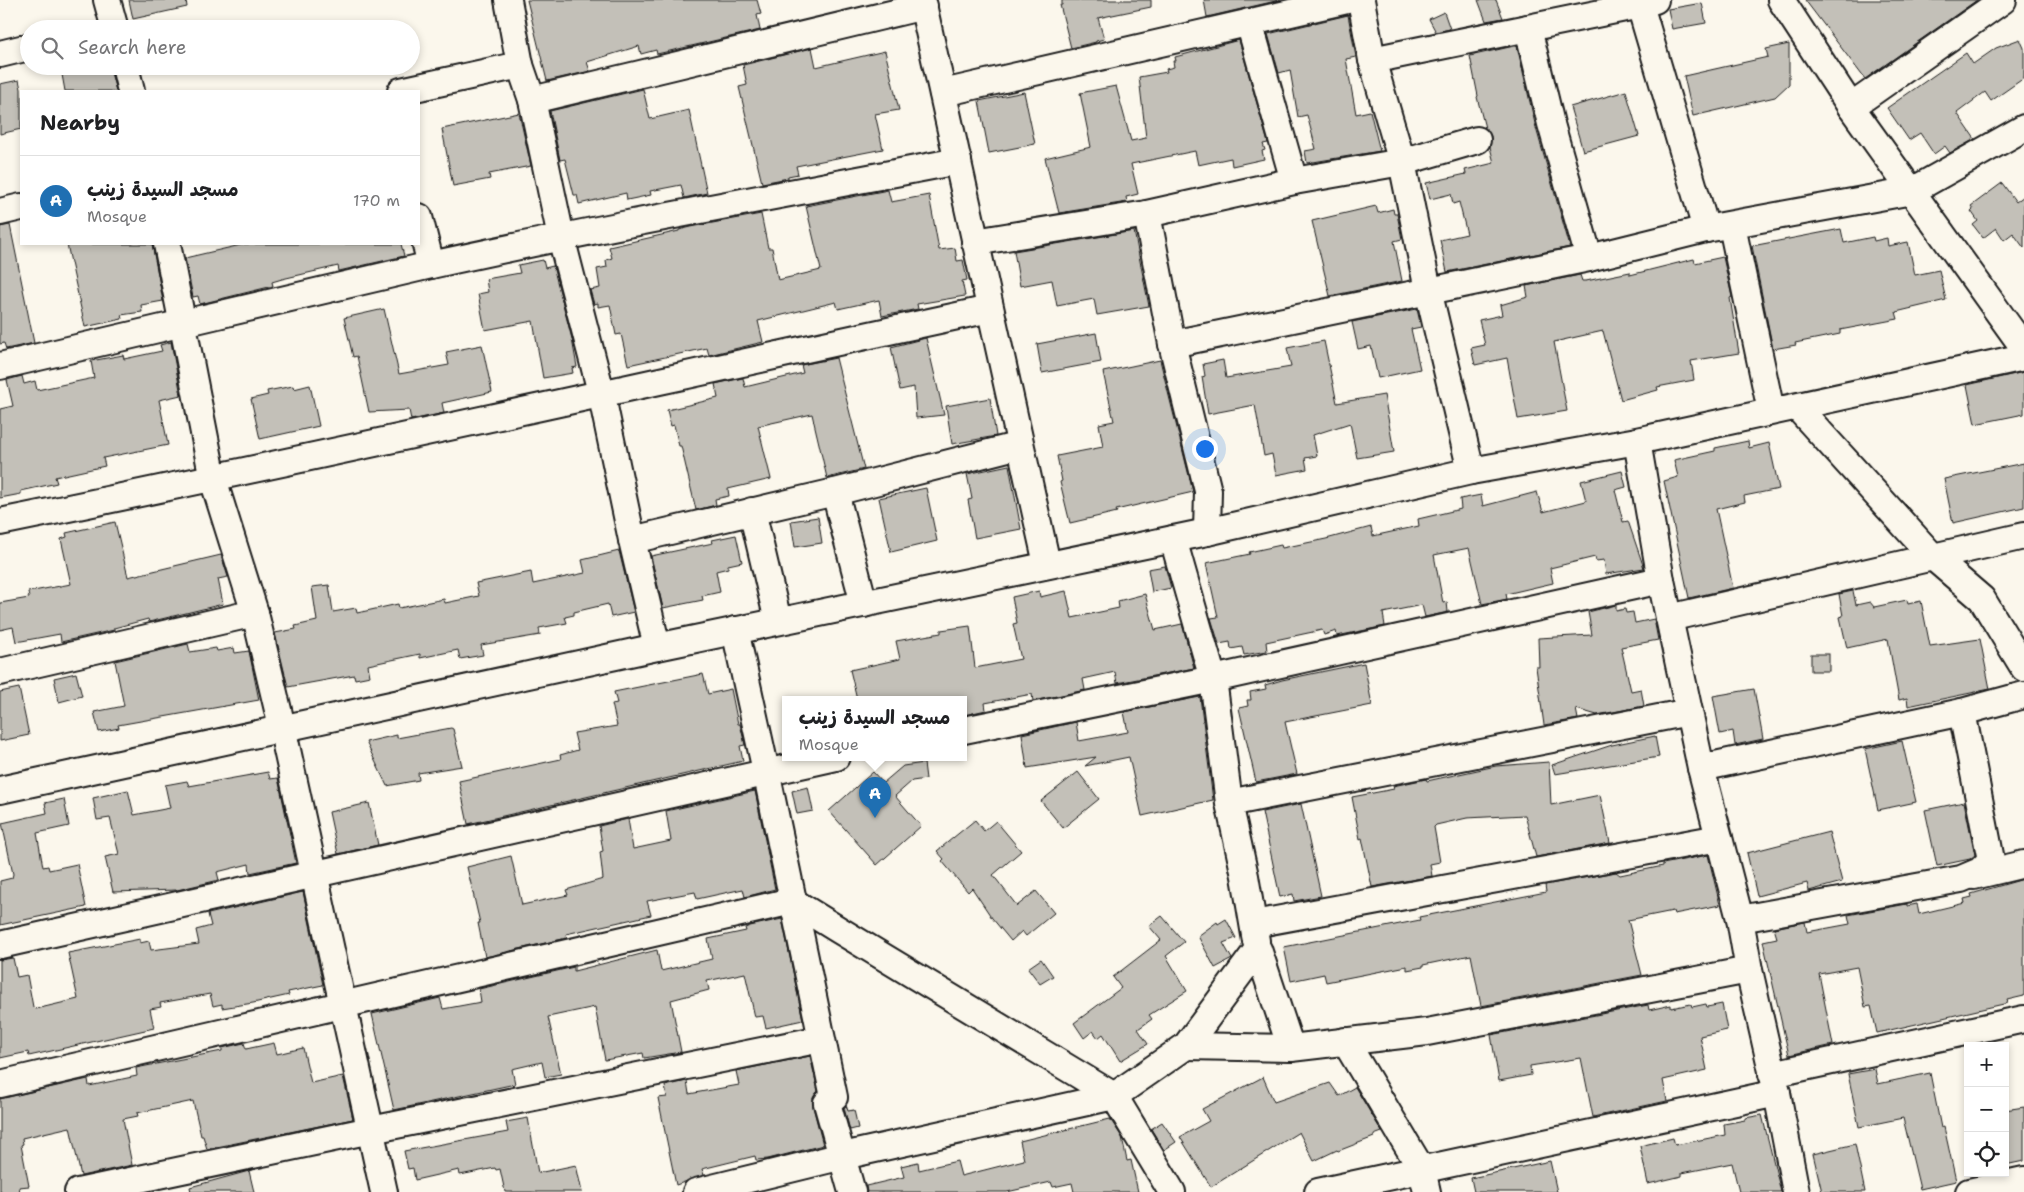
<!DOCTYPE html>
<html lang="en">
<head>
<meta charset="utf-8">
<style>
  body { margin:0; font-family:"Shantell Sans","Playpen Sans Arabic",sans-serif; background:#f6f6f6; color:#202124 }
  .controls { position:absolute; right:15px; bottom:15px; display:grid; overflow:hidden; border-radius:0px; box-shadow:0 2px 8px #0003 }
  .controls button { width:45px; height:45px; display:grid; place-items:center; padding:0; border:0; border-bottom:1px solid #e0e0e0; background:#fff; color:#202124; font:25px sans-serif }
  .you { position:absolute; left:1204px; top:448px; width:18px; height:18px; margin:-12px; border:4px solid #fff; border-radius:50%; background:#1a73e8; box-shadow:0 0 0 8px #1a73e833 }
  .badge { display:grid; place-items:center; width:32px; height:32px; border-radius:50%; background:#1f6fb2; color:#fff; font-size:16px; font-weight:700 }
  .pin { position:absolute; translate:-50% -41px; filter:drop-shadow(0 1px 2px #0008) }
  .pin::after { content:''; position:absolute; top:26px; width:18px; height:15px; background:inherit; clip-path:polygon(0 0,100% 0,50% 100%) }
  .popup { position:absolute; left:782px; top:696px; width:185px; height:65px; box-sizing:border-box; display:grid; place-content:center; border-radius:0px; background:#fff; filter:drop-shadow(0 1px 4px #0005); font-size:16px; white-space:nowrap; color:#757577 }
  .popup b { font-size:19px; color:#202124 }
  .popup::after { content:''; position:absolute; left:50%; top:100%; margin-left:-10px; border:10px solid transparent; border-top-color:#fff }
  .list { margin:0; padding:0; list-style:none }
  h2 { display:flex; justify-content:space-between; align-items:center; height:65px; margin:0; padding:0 20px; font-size:21px }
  h2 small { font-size:16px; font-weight:400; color:#757577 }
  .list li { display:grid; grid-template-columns:32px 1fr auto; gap:15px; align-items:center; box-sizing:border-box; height:90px; padding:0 20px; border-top:1px solid #e0e0e0 }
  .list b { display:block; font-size:19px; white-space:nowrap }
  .list p { margin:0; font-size:16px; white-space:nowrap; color:#757577 }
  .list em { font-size:16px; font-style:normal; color:#757577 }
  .icon { flex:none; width:28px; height:28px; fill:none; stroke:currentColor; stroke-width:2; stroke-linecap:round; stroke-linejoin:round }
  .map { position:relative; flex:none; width:2024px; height:1192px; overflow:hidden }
  .search { position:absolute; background:#fff; box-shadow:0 2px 8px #0003; left:20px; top:20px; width:400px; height:55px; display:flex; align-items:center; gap:12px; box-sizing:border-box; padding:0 18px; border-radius:28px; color:#757577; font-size:19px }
  .panel { position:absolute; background:#fff; box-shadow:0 2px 8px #0003; left:20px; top:90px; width:400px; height:155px; border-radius:0px }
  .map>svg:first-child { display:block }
  .building { fill:#c3c0b8; stroke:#1c1c1c }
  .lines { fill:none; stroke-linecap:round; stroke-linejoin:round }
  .minor-casing { stroke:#1c1c1c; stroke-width:30 }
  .minor { stroke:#fbf7ec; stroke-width:26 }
</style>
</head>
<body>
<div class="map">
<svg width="2024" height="1192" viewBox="0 0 2024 1192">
  <rect width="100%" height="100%" fill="#fbf7ec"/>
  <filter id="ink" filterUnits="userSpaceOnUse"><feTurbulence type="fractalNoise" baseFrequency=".02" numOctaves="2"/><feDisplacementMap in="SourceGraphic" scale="10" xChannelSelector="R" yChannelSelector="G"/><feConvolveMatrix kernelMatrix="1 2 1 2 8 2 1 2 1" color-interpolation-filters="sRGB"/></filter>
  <g filter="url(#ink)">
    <g class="building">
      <polygon points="129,0 186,0 187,7 133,19"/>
      <polygon points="527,0 757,0 761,14 757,15 760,30 657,54 656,50 641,54 639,46 587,62 590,71 547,81"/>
      <polygon points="1062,0 1151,0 1151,7 1098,18 1104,39 1096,41 1096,42 1071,48 1060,5 1062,5"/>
      <polygon points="1204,0 1280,0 1207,17"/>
      <polygon points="1478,0 1496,0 1503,18 1486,21"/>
      <polygon points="1805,0 1977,0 1865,79"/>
      <polygon points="1702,3 1706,23 1672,29 1668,9"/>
      <polygon points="1444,12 1450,29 1436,32 1429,19"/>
      <polygon points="1348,15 1356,57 1346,59 1356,114 1370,111 1380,151 1307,163 1305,151 1316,149 1307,115 1298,117 1290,70 1279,73 1268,34"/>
      <polygon points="2020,39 2024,48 2024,78 1991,101 1985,92 1957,113 1975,139 1950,153 1945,146 1934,154 1920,133 1909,140 1887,108 1966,53 1973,64 1996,48"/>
      <polygon points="1239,40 1268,143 1263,144 1265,150 1262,151 1264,159 1232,166 1231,158 1198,165 1195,151 1131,164 1138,194 1126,197 1127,202 1059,213 1045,158 1091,147 1080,93 1116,86 1131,141 1146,138 1139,77 1167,72 1166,69 1174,67 1173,61 1176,61 1175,57"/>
      <polygon points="1789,44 1789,84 1775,97 1693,116 1684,76 1768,57 1766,49"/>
      <polygon points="1514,46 1517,46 1536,128 1570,247 1447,272 1440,240 1467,234 1459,202 1453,204 1451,194 1430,199 1426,183 1466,174 1465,170 1494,163 1490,147 1491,136 1485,128 1477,97 1478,96 1470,56"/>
      <polygon points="812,48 816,67 885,51 899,110 875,114 883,149 796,166 798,174 788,176 788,178 762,183 739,87 747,85 743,65"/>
      <polygon points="76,66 103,66 104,70 110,69 116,91 65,91 61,69"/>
      <polygon points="19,80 21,89 21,129 0,134 0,84"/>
      <polygon points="643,89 650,119 689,110 707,193 684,198 681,185 650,191 651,195 627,200 626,193 579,204 577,195 574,195 565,159 560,160 550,111"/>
      <polygon points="1626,91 1639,136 1583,151 1570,107"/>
      <polygon points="1024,92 1035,144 989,153 979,101"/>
      <polygon points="519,113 531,166 489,174 490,179 453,186 442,129"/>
      <polygon points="2002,183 2016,202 2024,196 2024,248 2013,233 2004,240 1996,228 1983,238 1973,225 1978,221 1971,211 1973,209 1971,206"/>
      <polygon points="888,190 891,202 929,195 939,250 955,248 957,261 963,260 967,280 962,281 965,296 917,304 918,309 882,316 879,300 838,309 836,302 758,321 763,342 709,355 707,348 628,365 621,334 616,335 610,305 598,307 598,303 594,304 590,290 600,288 597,269 607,267 606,260 612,258 609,247 679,231 679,230 691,227 761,214 768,248 772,248 778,280 821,270 806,206"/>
      <polygon points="1376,206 1378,213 1393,209 1394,214 1397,214 1402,239 1394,241 1402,281 1330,296 1312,221"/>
      <polygon points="10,225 34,343 6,349 4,343 0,344 0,227"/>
      <polygon points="1841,229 1844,243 1873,237 1874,241 1887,238 1888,246 1908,242 1915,275 1939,270 1946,300 1896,312 1898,319 1840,330 1840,334 1795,343 1796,345 1773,349 1752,246"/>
      <polygon points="1134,231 1149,306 1097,315 1094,299 1057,306 1052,280 1020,286 1014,251"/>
      <polygon points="67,244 152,244 163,301 141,305 142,312 121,315 122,319 85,327"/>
      <polygon points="245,244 401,244 404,256 339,271 338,266 282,279 272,282 273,286 200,304 198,296 193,297 185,258"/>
      <polygon points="1723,257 1732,297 1730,298 1739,353 1691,361 1694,380 1657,387 1658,390 1621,400 1603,331 1554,342 1567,411 1518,419 1507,358 1475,365 1471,348 1485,345 1479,320 1502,315 1500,305 1528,297 1526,286 1580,275 1582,281 1586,281 1630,272 1630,275 1694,259 1695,263"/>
      <polygon points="543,260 545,268 553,266 572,339 577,367 572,368 573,373 543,378 533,321 485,330 478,294 488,292 486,279 520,273 518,265"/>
      <polygon points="384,309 399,374 449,365 446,352 482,345 492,392 442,403 444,413 411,420 409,410 369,412 357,356 353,357 344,318"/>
      <polygon points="1417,309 1421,327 1411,329 1420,369 1378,378 1371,346 1358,349 1352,322"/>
      <polygon points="1096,333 1101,362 1042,373 1037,344"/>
      <polygon points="926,338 944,415 916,418 914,387 900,390 891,347"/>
      <polygon points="1324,341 1337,403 1384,395 1394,452 1357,458 1350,423 1313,435 1317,456 1305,458 1307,469 1276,475 1272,454 1264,456 1255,405 1208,414 1202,377 1205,376 1203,364 1223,360 1226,378 1291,367 1287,348"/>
      <polygon points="171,342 181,395 159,400 168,445 103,458 105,466 55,477 57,483 21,491 21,494 0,498 0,409 13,406 7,380 22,376 24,384 35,381 37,390 94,378 91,361 123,355 124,359 162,351 160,345"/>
      <polygon points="836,358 864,469 827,478 812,414 758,426 771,479 728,489 729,496 715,499 716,505 696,510 681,446 679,446 674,425 671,426 667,410 718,398 715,384 743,378 745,387 803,373 801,365"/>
      <polygon points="1160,360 1193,492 1116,510 1117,512 1070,523 1060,482 1062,481 1057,456 1103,447 1099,424 1114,421 1103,372"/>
      <polygon points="2024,372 2024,414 1975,424 1967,385"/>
      <polygon points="310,385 319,426 260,439 251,399 268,395 267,391 293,386 294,389"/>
      <polygon points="990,398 996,436 952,444 946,406"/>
      <polygon points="1748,441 1749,448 1769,443 1779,489 1744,496 1745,502 1716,509 1733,588 1689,598 1664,481 1678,477 1674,460 1715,451 1715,448"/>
      <polygon points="2024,463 2024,507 1953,523 1944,479"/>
      <polygon points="1009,465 1021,529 975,538 968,500 972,499 967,474"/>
      <polygon points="1622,471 1626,487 1615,490 1623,522 1628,521 1644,568 1606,574 1604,560 1596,561 1595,557 1550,568 1553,583 1506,594 1507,599 1482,604 1469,548 1434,555 1443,603 1447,602 1448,612 1425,617 1422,605 1383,613 1385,626 1337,636 1336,631 1324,635 1322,630 1266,642 1267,651 1244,655 1242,647 1231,649 1230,642 1219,644 1211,618 1218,617 1206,563 1250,554 1249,552 1281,545 1282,548 1326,539 1371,527 1373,536 1419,526 1418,519 1461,509 1460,499 1481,495 1483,506 1537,492 1543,512 1586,501 1581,481"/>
      <polygon points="926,488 937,541 891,552 879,498"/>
      <polygon points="818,517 822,543 795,547 791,521"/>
      <polygon points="115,522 128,577 221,555 228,577 218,579 223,604 149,622 148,619 114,628 114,630 61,642 60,634 16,642 13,627 0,630 0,603 29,598 28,592 71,584 61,539 67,537 66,533"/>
      <polygon points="736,535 742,562 728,565 728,568 716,571 720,592 702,596 703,600 663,608 651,556 713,543 712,540"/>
      <polygon points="619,551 634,612 611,617 608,604 574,612 574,615 565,617 567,623 539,628 540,635 481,645 483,655 460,659 458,650 420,658 420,654 368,665 370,676 355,679 354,675 288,687 275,633 296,629 295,626 317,621 312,587 329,585 333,612 356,608 357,613 398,604 399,608 444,599 445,603 479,596 476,583 531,572 533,584 585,573 582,560"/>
      <polygon points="1165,566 1171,588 1152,592 1148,569"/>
      <polygon points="1039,591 1040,597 1066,591 1072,618 1119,608 1118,601 1145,594 1155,630 1182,624 1194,668 1117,683 1115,672 1083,679 1085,690 1033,701 1032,694 985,703 986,710 964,715 964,699 857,699 850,670 900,659 896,641 941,633 941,630 970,626 975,668 1021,659 1013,624 1017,623 1012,597"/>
      <polygon points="1853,591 1856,605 1870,602 1874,607 1907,600 1908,604 1921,601 1930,646 1980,639 1990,689 1908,706 1907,698 1899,700 1888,639 1847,648 1840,617 1843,616 1839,594"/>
      <polygon points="1616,605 1616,611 1625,609 1626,613 1633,612 1635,623 1654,619 1658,640 1621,647 1631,691 1641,689 1644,706 1597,715 1576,709 1578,719 1544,725 1536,667 1539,667 1538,638 1592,635 1588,612"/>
      <polygon points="188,644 190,652 216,648 217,651 234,648 235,653 249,651 259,700 118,725 119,728 99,732 94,712 124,706 115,661"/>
      <rect x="1811" y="654" width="18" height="17"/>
      <polygon points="1364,663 1372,705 1285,722 1297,774 1256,782 1239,708 1248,706 1247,700 1251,700 1250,692 1266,689 1265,685 1282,680"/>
      <polygon points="76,673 82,696 59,702 54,678"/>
      <polygon points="703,674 708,694 731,689 738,724 740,724 745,745 740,746 743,761 468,824 459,781 561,759 560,755 578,750 574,733 617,726 612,704 617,703 614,692"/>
      <polygon points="19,688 29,735 0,741 0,692"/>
      <polygon points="1754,689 1763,739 1735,745 1733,731 1720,734 1713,696"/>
      <polygon points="1200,697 1213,800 1142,816 1129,757 1085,766 1096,757 1027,768 1022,734 1076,722 1079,741 1128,732 1124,712"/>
      <polygon points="451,728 453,729 462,766 418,773 419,780 387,786 366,742 397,735 397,738"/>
      <polygon points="1655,736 1659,757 1555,774 1552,765 1612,745"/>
      <polygon points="1902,741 1916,802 1878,810 1865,749"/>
      <polygon points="1549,762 1551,805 1600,795 1610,843 1536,857 1525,815 1467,818 1436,825 1434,827 1440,862 1430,864 1432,876 1372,887 1362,838 1360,839 1352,797 1394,789 1393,786 1426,779 1427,781 1496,766"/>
      <polygon points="924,763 926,779 912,781 895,796 921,826 877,865 829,811 873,772 883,783 903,766"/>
      <polygon points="268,772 270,779 278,778 296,863 250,873 249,864 217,872 219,880 177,890 113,892 105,857 119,854 110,818 97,820 93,798 128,790 134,815 170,808 165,785 187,781 189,786"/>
      <polygon points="1078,772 1099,799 1063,828 1041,801"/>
      <polygon points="808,787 813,811 797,814 792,791"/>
      <polygon points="755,791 775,889 745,897 743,889 697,899 695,892 647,901 651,915 566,934 567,938 485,957 478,923 480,923 467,867 511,856 522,905 568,895 566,890 603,879 600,852 603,851 599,826 628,819 633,849 671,841 666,811"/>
      <polygon points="64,799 69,826 37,833 43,867 48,866 49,870 77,864 86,907 0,925 0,881 12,878 13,874 2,823 47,813 45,803"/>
      <polygon points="1964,802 1975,855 1970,859 1937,866 1925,810"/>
      <polygon points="369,803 378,845 338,854 329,812"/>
      <polygon points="1301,804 1321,896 1294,901 1293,894 1280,897 1262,812"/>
      <polygon points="975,820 984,831 996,821 1021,851 993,875 1017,906 1036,891 1054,913 1026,936 1022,931 1011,941 992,918 972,888 968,892 942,861 944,859 937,851"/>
      <polygon points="1829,832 1842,882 1809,891 1807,883 1757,896 1747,853"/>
      <polygon points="1708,855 1720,905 1674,914 1673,911 1628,920 1642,975 1481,1006 1471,955 1423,965 1423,967 1407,970 1407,966 1326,982 1324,974 1291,981 1284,947 1420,920 1419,917 1546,892 1545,885 1616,872 1620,875 1663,866 1663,864"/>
      <polygon points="2024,879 2024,996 2007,1000 2008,1003 1877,1033 1871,1006 1865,1007 1857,967 1819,974 1833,1045 1789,1055 1763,941 1777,938 1774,928 1805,922 1807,932 1850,924 1848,915 1907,904 1907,906 1917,904 1919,914 1965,903 1964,899 1972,897 1971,894"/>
      <polygon points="303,892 323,985 288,992 289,995 253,1003 222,1008 222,1004 213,1006 210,994 160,1003 161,1007 150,1009 154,1028 29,1056 28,1052 0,1058 0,960 13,958 17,977 27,975 33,1007 36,1009 78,999 68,953 140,939 140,943 149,941 151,950 199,944 196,930 211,926 208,914"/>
      <polygon points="1162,916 1184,942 1166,956 1187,991 1149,1015 1152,1019 1138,1029 1148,1044 1120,1061 1103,1034 1098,1038 1093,1031 1084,1038 1074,1023 1121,988 1113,977 1161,940 1149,926"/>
      <polygon points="782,919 803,1020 766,1028 763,1016 755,1017 745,973 707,981 709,990 671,1000 681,1052 644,1058 643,1053 605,1060 595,1007 548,1017 561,1074 545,1077 542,1062 512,1069 515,1084 394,1110 372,1014 440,998 443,1009 481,1002 479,989 574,967 574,971 657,950 661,971 712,959 708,939 746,931 745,928 750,926"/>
      <polygon points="1226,919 1236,938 1223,943 1232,959 1215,968 1198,936 1217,922 1218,924"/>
      <polygon points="1041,959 1053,976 1040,984 1028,968"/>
      <polygon points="1691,1004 1692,1007 1706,1004 1707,1007 1722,1004 1727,1030 1700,1036 1707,1070 1663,1080 1667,1101 1593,1117 1581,1058 1530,1066 1531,1075 1499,1081 1491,1035 1648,1005 1649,1010 1671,1005 1671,1008"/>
      <polygon points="244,1043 246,1049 274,1043 277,1054 303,1048 311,1083 343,1076 353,1119 207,1149 203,1136 201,1136 193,1101 137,1113 138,1116 123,1119 132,1165 81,1176 70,1127 22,1138 23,1144 21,1145 29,1186 19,1187 20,1192 0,1192 0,1099 88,1079 89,1086 137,1076 136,1068 222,1051 222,1048"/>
      <polygon points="810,1056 818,1091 813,1098 813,1107 823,1145 768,1159 756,1160 755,1156 702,1169 704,1175 676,1185 658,1098 667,1097 665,1086 687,1081 689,1094 739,1085 736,1071"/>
      <polygon points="1875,1069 1878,1084 1930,1073 1941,1128 1944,1127 1956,1181 1920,1189 1903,1118 1859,1127 1848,1074"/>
      <polygon points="1263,1077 1274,1102 1330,1083 1339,1096 1355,1087 1382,1132 1374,1135 1374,1137 1338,1151 1337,1150 1314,1161 1299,1132 1211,1187 1180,1137 1209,1121 1202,1109"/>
      <polygon points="846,1105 848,1111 854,1110 858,1128 850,1130 844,1108"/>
      <polygon points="2024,1107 2024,1161 2005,1165 2005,1110"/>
      <polygon points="1762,1115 1781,1192 1739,1192 1732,1163 1682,1173 1682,1176 1648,1184 1640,1146 1673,1138 1675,1145 1725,1135 1724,1124 1745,1120 1745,1118"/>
      <polygon points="528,1118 538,1173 576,1165 582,1192 505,1192 500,1169 496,1170 495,1168 460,1175 459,1170 415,1180 413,1168 408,1169 404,1151 508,1132 506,1122"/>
      <polygon points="1110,1119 1122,1137 1127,1161 1131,1160 1138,1192 1074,1192 1072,1183 1053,1187 1051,1182 1007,1192 867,1192 866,1186 904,1177 901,1166 918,1162 919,1170 957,1161 961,1176 1024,1160 1020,1141"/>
      <polygon points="1162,1122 1176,1142 1164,1150 1151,1129"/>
      <polygon points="1855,1144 1865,1192 1822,1192 1813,1154"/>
      <polygon points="1550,1161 1557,1192 1474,1192 1471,1178"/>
      <polygon points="249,1171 254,1192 191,1192 190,1187"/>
    </g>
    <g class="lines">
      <defs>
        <g id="minor">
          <polyline points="107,0 115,29"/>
          <polyline points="508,0 520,65 532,100 561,237 601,392 632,540 657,647"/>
          <polyline points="922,0 1047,564"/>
          <polyline points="1361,0 1372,60 1402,162 1428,290 1471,471"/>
          <polyline points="1781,0 1851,107 2024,348"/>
          <polyline points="1640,5 1706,229"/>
          <polyline points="1249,22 1294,181"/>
          <polyline points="1528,28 1551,124 1589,258"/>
          <polyline points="0,54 29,47"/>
          <polyline points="1372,60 1640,5 1655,0"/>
          <polyline points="125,66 131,91"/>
          <polyline points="401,91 520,65"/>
          <polyline points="943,93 1347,0"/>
          <polyline points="532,100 924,6"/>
          <polyline points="1851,107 2003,0"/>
          <polyline points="0,212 21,207"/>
          <polyline points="1147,214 1172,344 1208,491 1207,532"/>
          <polyline points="419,217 431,265"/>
          <polyline points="1732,226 1771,411"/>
          <polyline points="975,242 1147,214 1294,181 1402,162 1477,140"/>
          <polyline points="167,244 213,479 255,613 282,727 384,1192"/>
          <polyline points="1172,344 1589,258 1706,229 1912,191 2024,128"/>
          <path d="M0,366C144,333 287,298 431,265C606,226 782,195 958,161"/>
          <polyline points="1797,407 1933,557 1982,599 2024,668"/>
          <polyline points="835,492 864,604"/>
          <polyline points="752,511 778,621"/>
          <path d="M0,522C331,455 660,380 990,309"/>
          <polyline points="1173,539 1213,679 1229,803 1245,876 1256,941"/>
          <polyline points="632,540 835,492 1020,445"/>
          <polyline points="1661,580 1701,768 1740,919 1749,970 1777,1093 1796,1192"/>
          <polyline points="1669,618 2024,536"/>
          <polyline points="735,630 766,771 834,1097 827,1103 852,1192"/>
          <polyline points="0,672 255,613"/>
          <polyline points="964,730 1213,679 1661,580 1637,441"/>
          <polyline points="1701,768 1962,712 2024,695"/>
          <polyline points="0,790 657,647 1207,532 1471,471 1637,441 2024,357"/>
          <polyline points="1229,803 1689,712"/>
          <polyline points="1974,876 2024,864"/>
          <polyline points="1740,919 1961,879 1980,871 1991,860 1962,712"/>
          <polyline points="1254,924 1719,838"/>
          <polyline points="0,945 836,757"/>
          <polyline points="1345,1041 1422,1170 1427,1192"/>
          <polyline points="1186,1046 1291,1048"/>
          <polyline points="1772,1074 2024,1019"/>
          <polyline points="0,1084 792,901 839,930 1114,1096 1172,1192"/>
          <polyline points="78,1192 371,1130 821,1039"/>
          <polyline points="696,1192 843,1156 1114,1096 1186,1046 1258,949 1291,1048 1427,1032 1749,970"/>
          <polyline points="1318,1192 1777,1093"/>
          <polyline points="1969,1192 2024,1180"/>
        </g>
      </defs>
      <use href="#minor" class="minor-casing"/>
      <use href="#minor" class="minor"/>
    </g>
  </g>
</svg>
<div class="controls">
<button>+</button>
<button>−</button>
<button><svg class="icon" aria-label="locate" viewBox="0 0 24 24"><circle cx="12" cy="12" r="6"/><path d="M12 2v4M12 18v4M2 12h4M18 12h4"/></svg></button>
</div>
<div class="you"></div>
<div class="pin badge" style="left:875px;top:818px">A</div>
<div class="popup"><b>مسجد السيدة زينب</b>Mosque</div>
<div class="search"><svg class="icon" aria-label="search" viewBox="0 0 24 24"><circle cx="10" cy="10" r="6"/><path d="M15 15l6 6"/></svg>Search here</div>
<section class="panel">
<h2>Nearby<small></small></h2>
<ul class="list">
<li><span class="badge">A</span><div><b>مسجد السيدة زينب</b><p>Mosque</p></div><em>170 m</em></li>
</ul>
</section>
</div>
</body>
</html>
